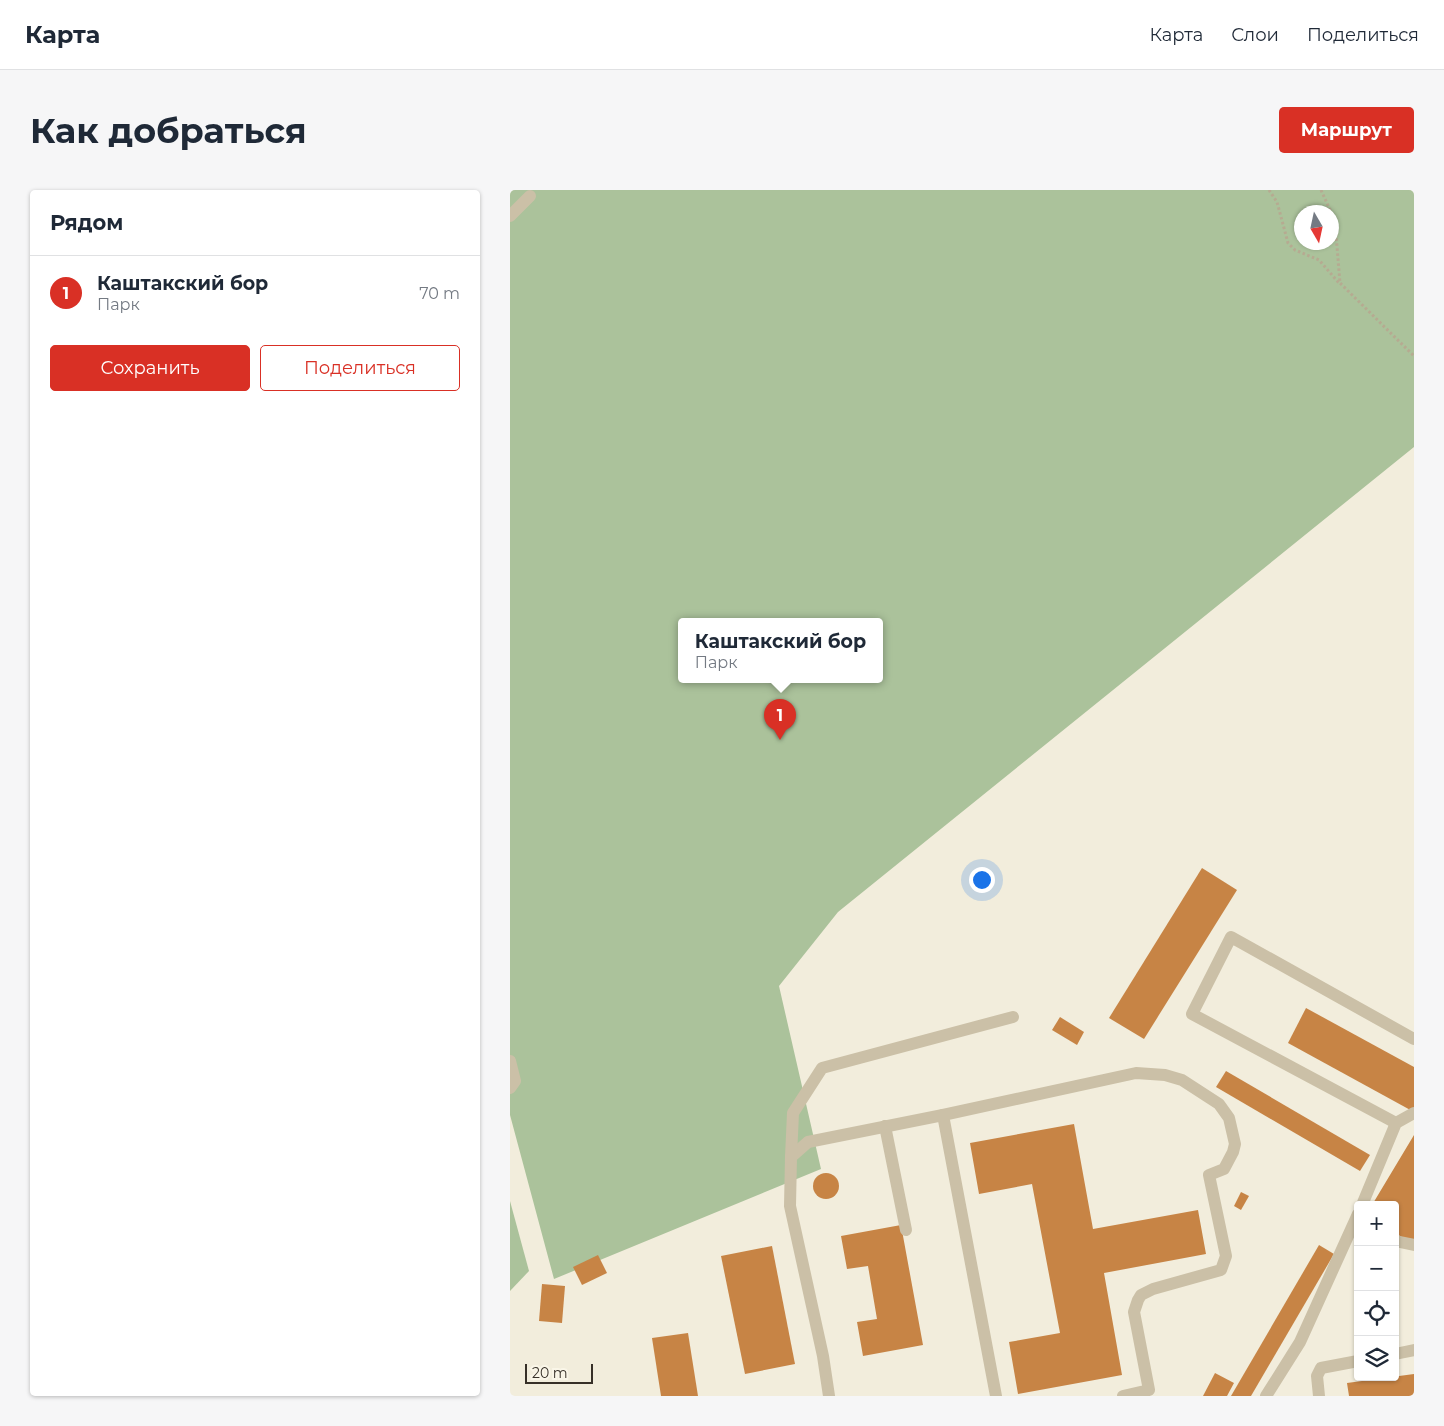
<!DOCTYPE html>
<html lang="ru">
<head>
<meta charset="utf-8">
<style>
  body { margin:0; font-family:Montserrat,sans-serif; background:#f6f6f7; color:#1f2937 }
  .controls { position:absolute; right:15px; bottom:15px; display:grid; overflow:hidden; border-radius:5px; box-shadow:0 1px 4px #0004 }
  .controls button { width:45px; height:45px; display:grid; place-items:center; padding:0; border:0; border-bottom:1px solid #e0e1e3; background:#fff; color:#1f2937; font:25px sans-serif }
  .compass { position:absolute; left:784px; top:15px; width:45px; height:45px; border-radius:50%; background:#fff; box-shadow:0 1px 4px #0004; rotate:171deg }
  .scale { position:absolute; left:15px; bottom:12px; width:68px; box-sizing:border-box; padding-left:5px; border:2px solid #373028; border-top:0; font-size:14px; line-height:18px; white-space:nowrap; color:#373028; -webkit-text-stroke:4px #faf6e8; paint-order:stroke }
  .you { position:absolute; left:471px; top:689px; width:18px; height:18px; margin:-12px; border:4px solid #fff; border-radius:50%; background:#1a73e8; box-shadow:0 0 0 8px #1a73e833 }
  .badge { display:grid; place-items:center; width:32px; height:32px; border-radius:50%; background:#d93025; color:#fff; font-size:16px; font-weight:700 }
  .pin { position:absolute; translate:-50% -41px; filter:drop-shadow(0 1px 2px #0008) }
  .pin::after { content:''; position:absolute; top:26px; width:18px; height:15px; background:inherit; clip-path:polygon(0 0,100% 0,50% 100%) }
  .popup { position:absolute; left:168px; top:428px; width:205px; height:65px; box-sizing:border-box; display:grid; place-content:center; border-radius:5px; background:#fff; filter:drop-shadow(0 1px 4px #0005); font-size:16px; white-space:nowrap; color:#747a83 }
  .popup b { font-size:19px; color:#1f2937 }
  .popup::after { content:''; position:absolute; left:50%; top:100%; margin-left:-10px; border:10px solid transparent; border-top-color:#fff }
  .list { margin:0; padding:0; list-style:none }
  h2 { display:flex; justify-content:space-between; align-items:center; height:65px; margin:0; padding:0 20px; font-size:21px }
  h2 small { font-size:16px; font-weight:400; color:#747a83 }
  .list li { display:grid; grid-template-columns:32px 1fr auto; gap:15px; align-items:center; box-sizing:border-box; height:75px; padding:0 20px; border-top:1px solid #e0e1e3 }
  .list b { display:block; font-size:19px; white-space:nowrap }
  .list p { margin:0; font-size:16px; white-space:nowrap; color:#747a83 }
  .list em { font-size:16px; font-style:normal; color:#747a83 }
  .actions { display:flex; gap:10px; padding:15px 20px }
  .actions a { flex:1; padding:11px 0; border:1px solid #d93025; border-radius:5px; text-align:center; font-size:18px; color:#d93025 }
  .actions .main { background:#d93025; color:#fff }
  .icon { flex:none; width:28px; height:28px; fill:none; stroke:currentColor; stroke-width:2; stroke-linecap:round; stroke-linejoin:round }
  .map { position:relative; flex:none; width:904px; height:1206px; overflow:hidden; border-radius:5px }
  header { display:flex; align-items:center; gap:30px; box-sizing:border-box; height:70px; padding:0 25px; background:#fff; border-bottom:1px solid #e0e1e3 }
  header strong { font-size:24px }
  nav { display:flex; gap:28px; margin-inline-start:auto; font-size:18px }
  .intro { display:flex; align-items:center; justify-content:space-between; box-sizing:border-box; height:120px; padding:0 30px }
  h1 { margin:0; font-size:35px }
  .button { padding:12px 22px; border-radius:5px; background:#d93025; color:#fff; font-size:18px; font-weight:700 }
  main { display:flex; gap:30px; padding:0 30px }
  aside { flex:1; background:#fff; border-radius:5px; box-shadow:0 1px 4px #0004 }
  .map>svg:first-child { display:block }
  .green { fill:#abc29b; fill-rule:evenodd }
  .building { fill:#c78445 }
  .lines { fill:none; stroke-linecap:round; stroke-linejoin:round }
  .path { stroke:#b6aa91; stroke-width:3; stroke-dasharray:2.5 2.5; stroke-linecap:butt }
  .lane { stroke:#cbc0a7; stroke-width:12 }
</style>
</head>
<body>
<header>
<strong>Карта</strong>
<nav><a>Карта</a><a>Слои</a><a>Поделиться</a></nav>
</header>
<div class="intro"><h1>Как добраться</h1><a class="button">Маршрут</a></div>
<main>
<aside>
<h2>Рядом<small></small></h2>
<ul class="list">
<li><span class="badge">1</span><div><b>Каштакский бор</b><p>Парк</p></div><em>70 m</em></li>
</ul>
<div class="actions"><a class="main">Сохранить</a><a>Поделиться</a></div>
</aside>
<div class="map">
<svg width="904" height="1206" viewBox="0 0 904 1206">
  <rect width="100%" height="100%" fill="#f2eddc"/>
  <g class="green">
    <path d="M0,0H904V257L328,722L269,796L311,979L44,1089L0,925ZM792,22H822V52H792ZM171,431H369V489H171Z"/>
    <polygon points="0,1011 19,1081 0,1101"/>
  </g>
  <g class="building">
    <polygon points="692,678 727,700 634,849 599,828"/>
    <polygon points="796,818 904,877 904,922 778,853"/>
    <polygon points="550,827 574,842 567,855 542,840"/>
    <polygon points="716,881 860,965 850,981 706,897"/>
    <polygon points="564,934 583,1039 688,1020 696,1064 594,1083 612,1185 508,1204 499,1152 550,1143 522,994 469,1004 460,953"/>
    <polygon points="904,945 904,1050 902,1053 885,1043 885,1015 862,1015"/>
    <circle cx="316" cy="996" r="13"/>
    <polygon points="731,1002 739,1006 731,1020 724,1016"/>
    <polygon points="391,1035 413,1155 353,1166 347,1132 367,1129 358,1076 337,1079 331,1046"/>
    <polygon points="809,1055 824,1064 741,1206 721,1206"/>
    <polygon points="262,1056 285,1174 235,1184 211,1066"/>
    <polygon points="88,1065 97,1083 72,1095 63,1077"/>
    <polygon points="32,1094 55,1096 52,1133 29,1131"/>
    <polygon points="178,1143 188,1206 151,1206 142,1148"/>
    <polygon points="705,1183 724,1193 717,1206 693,1206"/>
    <polygon points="904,1184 904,1206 839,1206 837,1193"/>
  </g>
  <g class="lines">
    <g class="path">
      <polyline points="759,0 767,12 778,53 785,60 809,70 829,93"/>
      <polyline points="811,0 821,22"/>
      <polyline points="822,24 825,32 830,93 904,166"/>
    </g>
    <g class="lane">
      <polyline points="0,26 20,6"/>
      <polyline points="0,871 5,891 0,898"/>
      <polyline points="433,925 486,1206"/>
      <polyline points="886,933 682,824 721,747 904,849"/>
      <polyline points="375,936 396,1040"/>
      <polyline points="281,967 298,952 433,925 626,883 655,885 672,890 709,914 719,928 725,954 723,962 714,979 699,985 716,1066 711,1080 643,1099 631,1105 628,1110 624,1122 639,1200 613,1206"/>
      <polyline points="852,1015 886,933 904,923"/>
      <polyline points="885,1051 904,1055"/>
      <polyline points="885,1164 904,1160"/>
      <polyline points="319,1206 313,1166 280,1016 281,967 283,923 312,878 503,827"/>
      <polyline points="756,1206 790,1152 848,1024"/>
      <polyline points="809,1206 807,1186 811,1178 848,1171"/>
    </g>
  </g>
</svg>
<div class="controls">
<button>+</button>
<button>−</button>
<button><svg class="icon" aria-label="locate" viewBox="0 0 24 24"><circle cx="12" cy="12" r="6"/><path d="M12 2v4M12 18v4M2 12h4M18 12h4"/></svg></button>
<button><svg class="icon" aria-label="layers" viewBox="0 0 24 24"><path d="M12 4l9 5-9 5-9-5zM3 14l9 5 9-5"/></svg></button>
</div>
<svg class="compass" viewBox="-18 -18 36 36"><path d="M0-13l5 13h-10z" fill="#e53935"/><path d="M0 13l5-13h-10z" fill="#747a83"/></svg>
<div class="scale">20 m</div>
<div class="you"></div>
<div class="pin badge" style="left:270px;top:550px">1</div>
<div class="popup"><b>Каштакский бор</b>Парк</div>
</div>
</main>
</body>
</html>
